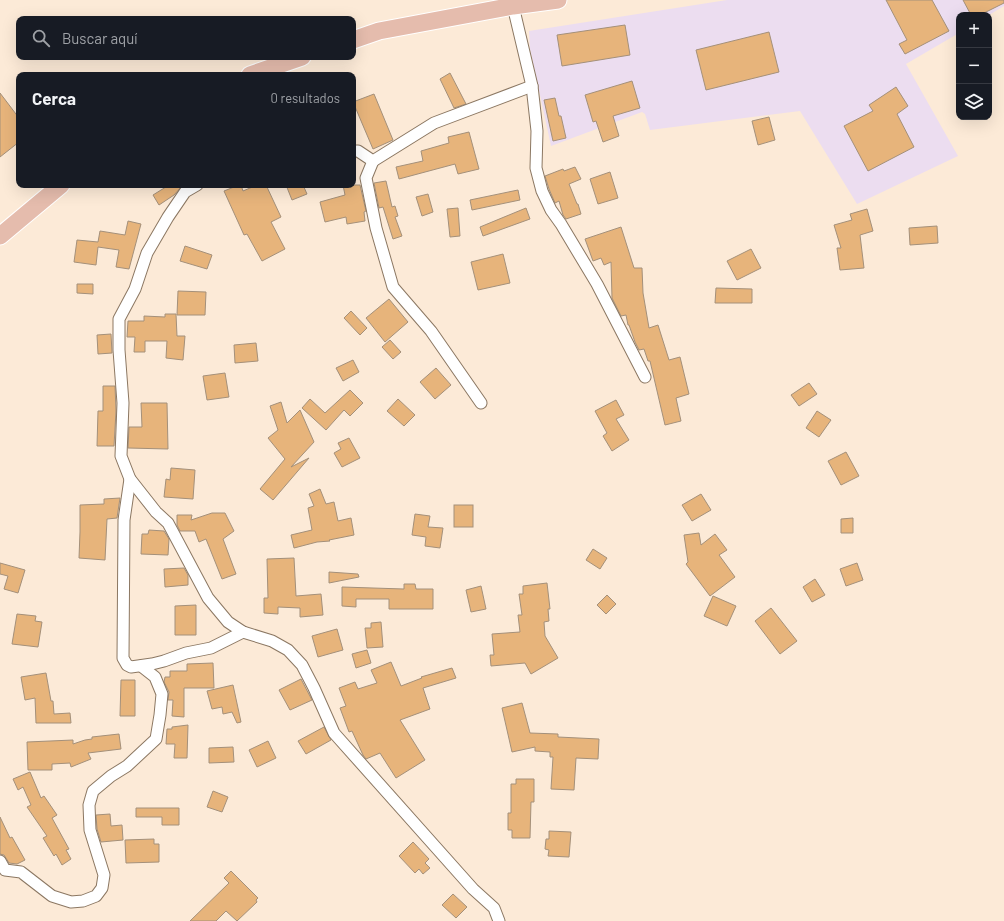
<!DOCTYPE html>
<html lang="es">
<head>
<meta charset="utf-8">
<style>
  body { margin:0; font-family:Barlow,sans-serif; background:#242831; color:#f1f3f6 }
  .controls { position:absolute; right:12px; top:12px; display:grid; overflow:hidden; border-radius:8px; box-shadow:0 4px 16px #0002 }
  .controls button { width:36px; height:36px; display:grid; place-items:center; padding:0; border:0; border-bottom:1px solid #363941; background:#171b24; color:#f1f3f6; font:20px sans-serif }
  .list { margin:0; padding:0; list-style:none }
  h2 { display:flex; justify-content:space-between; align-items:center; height:52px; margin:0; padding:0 16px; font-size:17px }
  h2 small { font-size:13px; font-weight:400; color:#9ea1a6 }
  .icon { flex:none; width:22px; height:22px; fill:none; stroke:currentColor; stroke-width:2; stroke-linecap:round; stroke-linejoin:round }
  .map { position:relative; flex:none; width:1004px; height:921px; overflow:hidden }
  .search { position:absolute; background:#171b24; box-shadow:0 4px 16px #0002; left:16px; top:16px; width:340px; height:44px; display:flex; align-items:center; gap:10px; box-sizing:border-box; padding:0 14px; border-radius:8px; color:#9ea1a6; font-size:15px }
  .panel { position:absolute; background:#171b24; box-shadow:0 4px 16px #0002; left:16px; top:72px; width:340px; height:116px; border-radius:8px }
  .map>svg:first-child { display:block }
  .commercial { fill:#ecddf0 }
  .building { fill:#e7b47b; stroke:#a4907a }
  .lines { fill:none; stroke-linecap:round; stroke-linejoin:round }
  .minor-casing { stroke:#8b7762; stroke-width:13 }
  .primary-casing { stroke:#fff; stroke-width:19 }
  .minor { stroke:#fff; stroke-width:11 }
  .primary { stroke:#e5bcad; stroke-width:17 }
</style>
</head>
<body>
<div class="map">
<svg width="1004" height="921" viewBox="0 0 1004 921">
  <rect width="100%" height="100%" fill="#fcead7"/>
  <polygon class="commercial" points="727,0 1004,0 1004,6 989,15 959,15 959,33 906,64 958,156 857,204 800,111 650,130 645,114 642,112 551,146 530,49 529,31"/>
  <g class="building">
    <polygon points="886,0 932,0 949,31 905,54 899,44 907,40"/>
    <polygon points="963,0 1004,0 1004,3 980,15 971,15"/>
    <polygon points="625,25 630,55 562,66 557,35"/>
    <polygon points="769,32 779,72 706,90 696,50"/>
    <polygon points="450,73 466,104 454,108 440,79"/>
    <polygon points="632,81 640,108 613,116 619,136 603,142 596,121 593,122 585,95"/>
    <polygon points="896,87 908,106 897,114 914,147 868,171 844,126 873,111 869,105"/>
    <polygon points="0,93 19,118 19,142 0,157"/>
    <polygon points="374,94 393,140 373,149 353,102"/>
    <polygon points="555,98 559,116 561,116 566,138 553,141 544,100"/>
    <polygon points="769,117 775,140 758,145 752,121"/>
    <polygon points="469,132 479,169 458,174 455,164 399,179 396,167 423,161 421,151 449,143 448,137"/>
    <polygon points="575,167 581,179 569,184 577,204 578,204 581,214 566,219 563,215 559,201 555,203 549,189 545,176 563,169 564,171"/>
    <polygon points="610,172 618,198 598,204 590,179"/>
    <polygon points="386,181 392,207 395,206 398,216 395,217 402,236 393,239 383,207 379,208 374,183"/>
    <polygon points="169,185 183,185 174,195 159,205 153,195"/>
    <polygon points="239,185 241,185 243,191 257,185 266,185 281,217 271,222 285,249 262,261 247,234 244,235 224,191"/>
    <polygon points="286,185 303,185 307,194 292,200"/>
    <polygon points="343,185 360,185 366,211 364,212 365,221 347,224 346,217 325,222 320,202 345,195"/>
    <polygon points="518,190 520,200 472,210 470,200"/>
    <polygon points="428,194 433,212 422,216 416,197"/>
    <polygon points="458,208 460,236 450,237 447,209"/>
    <polygon points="526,208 530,219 483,236 480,227"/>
    <polygon points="867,209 873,231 860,235 864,268 840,270 837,248 841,248 834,225 852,220 850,214"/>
    <polygon points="128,221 141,224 129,269 116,267 119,250 98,247 96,265 74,262 77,240 98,242 100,231 125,235"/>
    <polygon points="937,226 938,243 910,245 909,228"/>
    <polygon points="621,227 634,268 642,268 643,293 649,328 658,325 669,360 680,357 689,394 676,398 681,421 665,425 650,361 648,361 644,349 639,350 635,342 629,325 628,325 626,315 621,316 612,298 611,262 604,265 601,258 593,261 585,239"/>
    <polygon points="185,246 212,255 207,269 180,261"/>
    <polygon points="751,249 761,268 737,280 727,261"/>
    <polygon points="503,254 510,283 478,290 471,262"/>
    <polygon points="77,284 93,284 93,294 77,293"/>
    <polygon points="716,288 752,289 752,303 715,303"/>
    <polygon points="178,291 206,292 205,315 177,315"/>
    <polygon points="389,299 408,322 385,342 366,318"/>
    <polygon points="351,311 367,328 360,335 344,318"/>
    <polygon points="165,314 176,314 177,336 185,336 183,360 166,358 167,341 145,341 145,352 134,352 135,337 127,337 128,321 144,321 144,316 165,317"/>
    <polygon points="111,334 112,353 98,354 97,335"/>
    <polygon points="390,340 401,352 393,359 382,347"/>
    <polygon points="256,343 258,361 235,363 234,345"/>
    <polygon points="353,360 359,372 343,381 336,368"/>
    <polygon points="436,368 451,385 435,399 420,382"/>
    <polygon points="225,373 229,397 207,400 203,376"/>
    <polygon points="809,383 817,394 799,406 791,395"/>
    <polygon points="103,386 115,386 116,411 114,446 97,446 98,411 103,411"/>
    <polygon points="350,390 363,403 350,416 344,410 326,430 302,408 310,399 325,413"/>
    <polygon points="398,399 415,415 404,426 387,411"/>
    <polygon points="616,400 624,415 616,419 629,440 612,451 603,436 607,433 595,411"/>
    <polygon points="281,402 287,423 300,410 314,442 291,467 309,458 273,500 260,489 285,459 268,438 278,430 270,406"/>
    <polygon points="141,403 167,403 168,449 128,448 129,427 142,427"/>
    <polygon points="817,411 831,420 819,437 806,428"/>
    <polygon points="349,438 360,458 342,467 334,453 341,449 338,443"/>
    <polygon points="846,452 859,476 841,485 828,461"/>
    <polygon points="171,468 195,470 193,499 164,497 166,479 170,480"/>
    <polygon points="320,489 326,504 334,502 338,521 351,518 354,535 329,540 330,541 317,542 294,548 291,535 312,530 308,508 314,506 309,494"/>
    <polygon points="701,494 711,510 692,521 682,505"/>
    <polygon points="120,498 117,518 107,519 105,560 79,558 80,532 80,505 104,504 104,499"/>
    <rect x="454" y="505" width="19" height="22"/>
    <polygon points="212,513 225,513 234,531 223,539 236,574 222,579 206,539 199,542 195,531 180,531 177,525 177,515 192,515 191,520"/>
    <polygon points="415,514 430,516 428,527 443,528 440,548 425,546 426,537 412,535"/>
    <polygon points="853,518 853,533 841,533 841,519"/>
    <polygon points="149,530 164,531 169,539 168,555 141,554 142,534 148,534"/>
    <polygon points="699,533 701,545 715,534 727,550 719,555 735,577 710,596 686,564 688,562 684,535"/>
    <polygon points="593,549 607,558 600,569 586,560"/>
    <polygon points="294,558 296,596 321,594 323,615 300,617 300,608 278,607 278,614 264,613 264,598 268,598 267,559"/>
    <polygon points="0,563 25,570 18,593 4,589 8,576 0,574"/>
    <polygon points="857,563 863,580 846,586 840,569"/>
    <polygon points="184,568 188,575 188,585 165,587 164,569"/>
    <polygon points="329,572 358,574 359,577 329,583"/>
    <polygon points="815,579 825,595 812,602 803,587"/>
    <polygon points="547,583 550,609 548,609 549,621 544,622 545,636 558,658 531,674 525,663 491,666 490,655 494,655 492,634 520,632 518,615 522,615 519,594 523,594 523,586"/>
    <polygon points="404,584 415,584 416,589 433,589 433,609 389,609 389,599 356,599 356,607 342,606 342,587 404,589"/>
    <polygon points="481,586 486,609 471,612 466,590"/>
    <polygon points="607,595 616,604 606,614 597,605"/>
    <polygon points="713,596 736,606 727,626 704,616"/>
    <polygon points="196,605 196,635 175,635 175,606"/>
    <polygon points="771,608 797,641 780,654 755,621"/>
    <polygon points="17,614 36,616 35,621 42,622 38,647 12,644"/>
    <polygon points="381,622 383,647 367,648 365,628 371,628 371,623"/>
    <polygon points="337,629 343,650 318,657 312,636"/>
    <polygon points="367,650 371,663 356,668 352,654"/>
    <polygon points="391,662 401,686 422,678 421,677 452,668 456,678 423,688 430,709 400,720 425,760 396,778 380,753 366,759 363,755 352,731 349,732 340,708 346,706 339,688 355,682 358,689 377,683 371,670"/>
    <polygon points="213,663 214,688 184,688 184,717 172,716 173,700 168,700 169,692 164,682 165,677 170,677 170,671 187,671 187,664"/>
    <polygon points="46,673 51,701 53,701 54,714 70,713 71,723 36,723 35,698 25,700 21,677"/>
    <polygon points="301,679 312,700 290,710 279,690"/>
    <polygon points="121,680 135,680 135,716 120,716"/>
    <polygon points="233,685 241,722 237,723 232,712 223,714 222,707 212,709 207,691"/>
    <polygon points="522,703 530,733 558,734 558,737 599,739 598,759 576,758 574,790 551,789 553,757 550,757 550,752 535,751 535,747 512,752 502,708"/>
    <polygon points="188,725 187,758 174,758 175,744 166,744 167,729 172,729 172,727"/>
    <polygon points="324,727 331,740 306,754 298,741"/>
    <polygon points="119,734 121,749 88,753 91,759 71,767 70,763 52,764 52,770 28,770 27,742 73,740 73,744 85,740 92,739 92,737"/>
    <polygon points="268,741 276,758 257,767 249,750"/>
    <polygon points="233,747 234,762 209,763 209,748"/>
    <polygon points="30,772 41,798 44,796 57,815 52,818 69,849 66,850 71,859 62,865 56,854 54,856 43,838 47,836 27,807 31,805 23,787 18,790 13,779"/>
    <polygon points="516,779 534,779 534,802 531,802 530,838 512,838 512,830 508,830 508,813 511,813 511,784 516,784"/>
    <polygon points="213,791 228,797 222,812 207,807"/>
    <polygon points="136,808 179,808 179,825 162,825 162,817 136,817"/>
    <polygon points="110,814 111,826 122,825 123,840 101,842 97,829 96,815"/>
    <polygon points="0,817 10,838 12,837 25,860 17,864 9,863 4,855 0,854"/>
    <polygon points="549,831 571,832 569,857 548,856 549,850 545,849 546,839 549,839"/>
    <polygon points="154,839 154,844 159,844 159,862 126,863 125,840"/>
    <polygon points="413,842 429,859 425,863 430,868 423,874 419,869 415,873 399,856"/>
    <polygon points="231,871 258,898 256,900 257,902 237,921 226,911 216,921 190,921 229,883 224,878"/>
    <polygon points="453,894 467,907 456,918 442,905"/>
  </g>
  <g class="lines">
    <defs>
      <g id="minor">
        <polyline points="513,6 532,86 537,131 536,168 542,191 551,210 561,224 597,284 645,377"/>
        <polyline points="353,151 358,151 373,161 434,123 532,86"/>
        <polyline points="373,161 366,178 376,228 393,287 431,331 481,403"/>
        <polyline points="197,185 185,192 168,217 147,253 135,289 119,319 119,350 123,403 121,456 130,479 156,512 168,523 208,598 228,622 243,632 272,641 288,650 302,665 314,688 334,733 473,889 494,908 499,921"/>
        <polyline points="130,479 124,520 123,658 127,665 131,667 152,664 164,661 186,653 211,648 243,632"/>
        <polyline points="0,861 5,870 21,872 52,896 71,902 83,901 96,896 102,888 104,875 90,830 89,805 93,791 111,776 127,766 156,739 160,715 162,694 155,677 141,666"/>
      </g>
      <g id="primary">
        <polyline points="353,40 379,31 513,6 558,0"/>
        <polyline points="250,75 302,57"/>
        <polyline points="0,236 61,185"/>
      </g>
    </defs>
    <use href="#minor" class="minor-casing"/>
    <use href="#primary" class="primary-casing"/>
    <use href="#minor" class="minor"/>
    <use href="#primary" class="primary"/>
  </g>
</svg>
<div class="controls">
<button>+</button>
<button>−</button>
<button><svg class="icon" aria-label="layers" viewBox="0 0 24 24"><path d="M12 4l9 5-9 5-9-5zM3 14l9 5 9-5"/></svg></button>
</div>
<div class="search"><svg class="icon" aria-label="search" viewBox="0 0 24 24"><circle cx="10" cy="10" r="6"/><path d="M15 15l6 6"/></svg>Buscar aquí</div>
<section class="panel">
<h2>Cerca<small>0 resultados</small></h2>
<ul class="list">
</ul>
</section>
</div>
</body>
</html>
